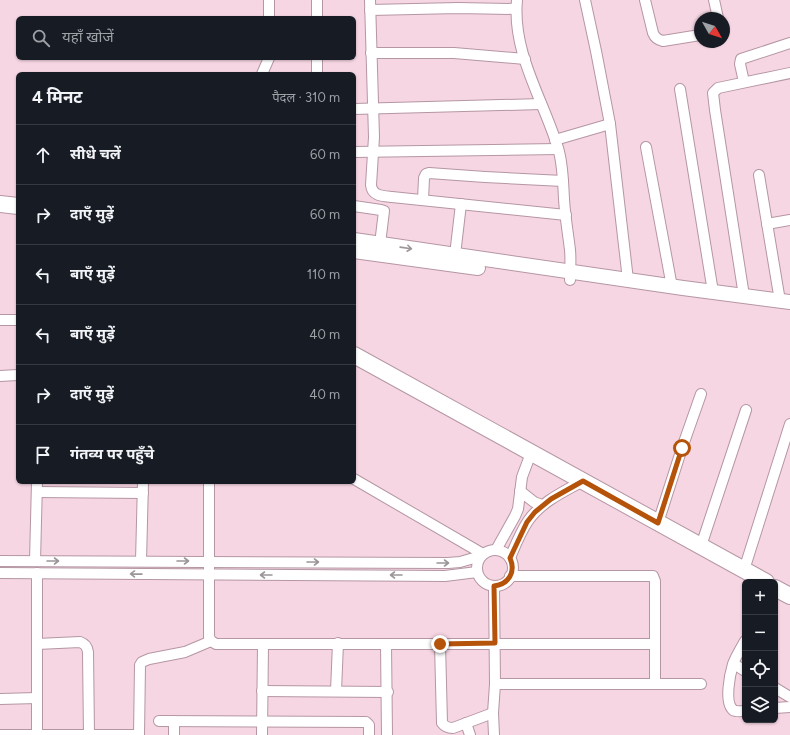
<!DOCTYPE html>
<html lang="hi">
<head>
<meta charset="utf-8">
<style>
  body { margin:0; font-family:Figtree,"Noto Sans Devanagari",sans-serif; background:#20242c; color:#f1f3f6 }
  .controls { position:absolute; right:12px; bottom:12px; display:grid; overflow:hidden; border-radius:6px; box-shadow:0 1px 3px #0004 }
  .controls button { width:36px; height:36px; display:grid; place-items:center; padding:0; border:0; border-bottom:1px solid #363941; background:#171b24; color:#f1f3f6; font:20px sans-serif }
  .compass { position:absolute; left:694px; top:12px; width:36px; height:36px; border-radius:50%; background:#171b24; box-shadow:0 1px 3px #0004; rotate:129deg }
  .stop { position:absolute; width:12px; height:12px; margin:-9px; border:3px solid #b45309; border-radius:50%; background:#fff }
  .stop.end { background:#b45309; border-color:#fff; box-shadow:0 1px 4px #0008 }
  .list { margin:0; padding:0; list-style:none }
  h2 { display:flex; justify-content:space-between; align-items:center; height:52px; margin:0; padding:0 16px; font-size:17px }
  h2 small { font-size:13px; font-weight:400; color:#9ea1a6 }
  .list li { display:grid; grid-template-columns:26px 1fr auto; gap:12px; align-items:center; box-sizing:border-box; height:60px; padding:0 16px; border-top:1px solid #363941 }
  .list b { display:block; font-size:15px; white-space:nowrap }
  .list em { font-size:13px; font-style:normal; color:#9ea1a6 }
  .icon { flex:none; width:22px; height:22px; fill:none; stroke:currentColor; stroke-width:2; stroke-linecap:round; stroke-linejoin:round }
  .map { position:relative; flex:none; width:790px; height:735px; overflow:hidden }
  .search { position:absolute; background:#171b24; box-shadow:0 1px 3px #0004; left:16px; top:16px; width:340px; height:44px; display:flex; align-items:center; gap:10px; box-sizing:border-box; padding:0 14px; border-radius:6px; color:#9ea1a6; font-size:15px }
  .panel { position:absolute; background:#171b24; box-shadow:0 1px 3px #0004; left:16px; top:72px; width:340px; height:412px; border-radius:6px }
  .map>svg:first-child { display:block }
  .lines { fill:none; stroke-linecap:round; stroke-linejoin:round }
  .street-casing { stroke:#b596a3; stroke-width:12 }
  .secondary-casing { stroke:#b596a3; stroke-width:16 }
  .primary-casing { stroke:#b596a3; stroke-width:18 }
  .street { stroke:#fff; stroke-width:10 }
  .secondary { stroke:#fff; stroke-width:14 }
  .primary { stroke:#fff; stroke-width:16 }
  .oneway { stroke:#9c9698 }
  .route { stroke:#b45309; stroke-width:5 }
</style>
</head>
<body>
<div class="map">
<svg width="790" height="735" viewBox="0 0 790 735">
  <rect width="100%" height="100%" fill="#f7d6e4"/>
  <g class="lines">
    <defs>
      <g id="street">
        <polyline points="269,0 269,18"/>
        <polyline points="317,0 317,18"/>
        <path d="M370,0L374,137L371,185C372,196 382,196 392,197L566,215"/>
        <path d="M517,0C512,53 543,99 558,148C563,164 563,182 564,199C565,216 568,233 570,250C571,260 570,270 570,280"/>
        <polyline points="585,0 596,51 610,124 628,280"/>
        <path d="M645,0L653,33C655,38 658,40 663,41L700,35"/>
        <polyline points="714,0 718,18"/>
        <polyline points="370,10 458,8 516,9"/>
        <polyline points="371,53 454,53 525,59"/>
        <polyline points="317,58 317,74"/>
        <polyline points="262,74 269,58"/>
        <polyline points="744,82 740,64 741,59 790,43"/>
        <polyline points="680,89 713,292"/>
        <polyline points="354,109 541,104"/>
        <polyline points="555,140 610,124"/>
        <polyline points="646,147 672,287"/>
        <polyline points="354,152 558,149"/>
        <polyline points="759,175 780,301"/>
        <polyline points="423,200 424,178 426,174 429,173 485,177 563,181"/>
        <polyline points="354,206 381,210 384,211 380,244"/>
        <polyline points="767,224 790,220"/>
        <polyline points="455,255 461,204"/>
        <polyline points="744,296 715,110 713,93 718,88 790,73"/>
        <polyline points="0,320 18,320"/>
        <polyline points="0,376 18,375"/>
        <polyline points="354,479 483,554"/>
        <polyline points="209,482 209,637 211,641 216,644 655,644"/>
        <polyline points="520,491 534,502 542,505"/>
        <polyline points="37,492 143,493"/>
        <polyline points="658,523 682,448 701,394"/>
        <polyline points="701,546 746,410"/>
        <polyline points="496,550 515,516 518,509 522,477 531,453"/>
        <circle cx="495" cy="568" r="18"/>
        <path d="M510,558C515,546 520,533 528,521C541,502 563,492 583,481"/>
        <polyline points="0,561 448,563 460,562 481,556"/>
        <polyline points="35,561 37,482"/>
        <polyline points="141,561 143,482"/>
        <polyline points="744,570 790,424"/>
        <polyline points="0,573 445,576 477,572"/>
        <polyline points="510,576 653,576 655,581 655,684"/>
        <polyline points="494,586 495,684 493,713 494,735"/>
        <path d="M745,641C741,648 736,656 733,664C730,674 724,702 733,710C736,712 741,711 745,711"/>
        <path d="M37,644L80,642C85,644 87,646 88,652L89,735"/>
        <polyline points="386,644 387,735"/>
        <path d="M440,644L442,723C445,727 448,728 453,728L493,713"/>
        <polyline points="734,664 745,671"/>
        <polyline points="495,684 701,684"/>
        <polyline points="775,688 790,697"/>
        <polyline points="262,691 388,692"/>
        <polyline points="336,691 338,643"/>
        <polyline points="0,699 37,698"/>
        <polyline points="775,708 790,707"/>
        <polyline points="159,721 366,722 369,725 369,735"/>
        <polyline points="466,723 470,735"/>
        <polyline points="0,735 139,735"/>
        <polyline points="37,735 37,573"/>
        <polyline points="139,735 140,665 142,662 149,659 185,652 211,641"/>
        <polyline points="174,735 174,721"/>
        <polyline points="262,735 263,644"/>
      </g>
      <g id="secondary">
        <polyline points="354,240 683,288 790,302"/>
        <polyline points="354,251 478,268"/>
      </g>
      <g id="primary">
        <polyline points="0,204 18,206"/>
        <polyline points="354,355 766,582"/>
        <polyline points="775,588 790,596"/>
      </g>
    </defs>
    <use href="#street" class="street-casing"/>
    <use href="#secondary" class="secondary-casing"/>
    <use href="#primary" class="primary-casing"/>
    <use href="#street" class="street"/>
    <use href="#secondary" class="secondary"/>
    <use href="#primary" class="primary"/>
  </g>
  <defs><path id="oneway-shaft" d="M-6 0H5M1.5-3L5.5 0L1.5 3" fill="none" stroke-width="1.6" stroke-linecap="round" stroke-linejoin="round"/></defs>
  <g class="oneway">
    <use href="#oneway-shaft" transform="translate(406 248) rotate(8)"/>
    <use href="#oneway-shaft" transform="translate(53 561)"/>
    <use href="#oneway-shaft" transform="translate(183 561)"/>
    <use href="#oneway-shaft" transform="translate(313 562)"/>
    <use href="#oneway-shaft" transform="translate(443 563)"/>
    <use href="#oneway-shaft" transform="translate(136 574) rotate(-179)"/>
    <use href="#oneway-shaft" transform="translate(266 575) rotate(-180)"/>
    <use href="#oneway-shaft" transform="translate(396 575) rotate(-180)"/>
  </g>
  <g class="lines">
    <path class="route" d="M440,644L495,643L494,586C509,584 516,572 510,558L527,522L535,512L551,499L583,481L658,523L682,448"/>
  </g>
</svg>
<div class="controls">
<button>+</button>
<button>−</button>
<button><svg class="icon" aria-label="locate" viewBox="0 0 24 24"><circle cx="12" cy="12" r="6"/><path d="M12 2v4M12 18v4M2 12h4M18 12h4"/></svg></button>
<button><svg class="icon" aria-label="layers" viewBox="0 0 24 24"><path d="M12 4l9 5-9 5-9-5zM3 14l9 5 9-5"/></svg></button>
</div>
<svg class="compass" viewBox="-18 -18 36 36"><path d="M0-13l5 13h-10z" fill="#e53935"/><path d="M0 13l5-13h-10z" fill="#9ea1a6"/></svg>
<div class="stop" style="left:682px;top:448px"></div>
<div class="stop end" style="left:440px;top:644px"></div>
<div class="search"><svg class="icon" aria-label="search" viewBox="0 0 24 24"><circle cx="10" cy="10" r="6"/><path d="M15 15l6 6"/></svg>यहाँ खोजें</div>
<section class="panel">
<h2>4 मिनट<small>पैदल · 310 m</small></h2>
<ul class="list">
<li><svg class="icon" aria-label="ahead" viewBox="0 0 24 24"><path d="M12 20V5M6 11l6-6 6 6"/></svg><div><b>सीधे चलें</b></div><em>60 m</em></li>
<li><svg class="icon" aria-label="right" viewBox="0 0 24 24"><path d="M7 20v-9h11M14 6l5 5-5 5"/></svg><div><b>दाएँ मुड़ें</b></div><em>60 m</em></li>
<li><svg class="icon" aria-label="left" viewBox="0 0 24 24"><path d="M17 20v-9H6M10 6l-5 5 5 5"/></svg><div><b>बाएँ मुड़ें</b></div><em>110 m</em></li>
<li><svg class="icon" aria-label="left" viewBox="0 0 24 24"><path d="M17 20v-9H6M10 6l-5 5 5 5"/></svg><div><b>बाएँ मुड़ें</b></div><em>40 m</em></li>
<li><svg class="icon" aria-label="right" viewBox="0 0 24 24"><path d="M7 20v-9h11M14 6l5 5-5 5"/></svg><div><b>दाएँ मुड़ें</b></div><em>40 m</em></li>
<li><svg class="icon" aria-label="arrive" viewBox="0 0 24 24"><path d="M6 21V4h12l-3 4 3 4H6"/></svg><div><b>गंतव्य पर पहुँचे</b></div></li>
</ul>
</section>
</div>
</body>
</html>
